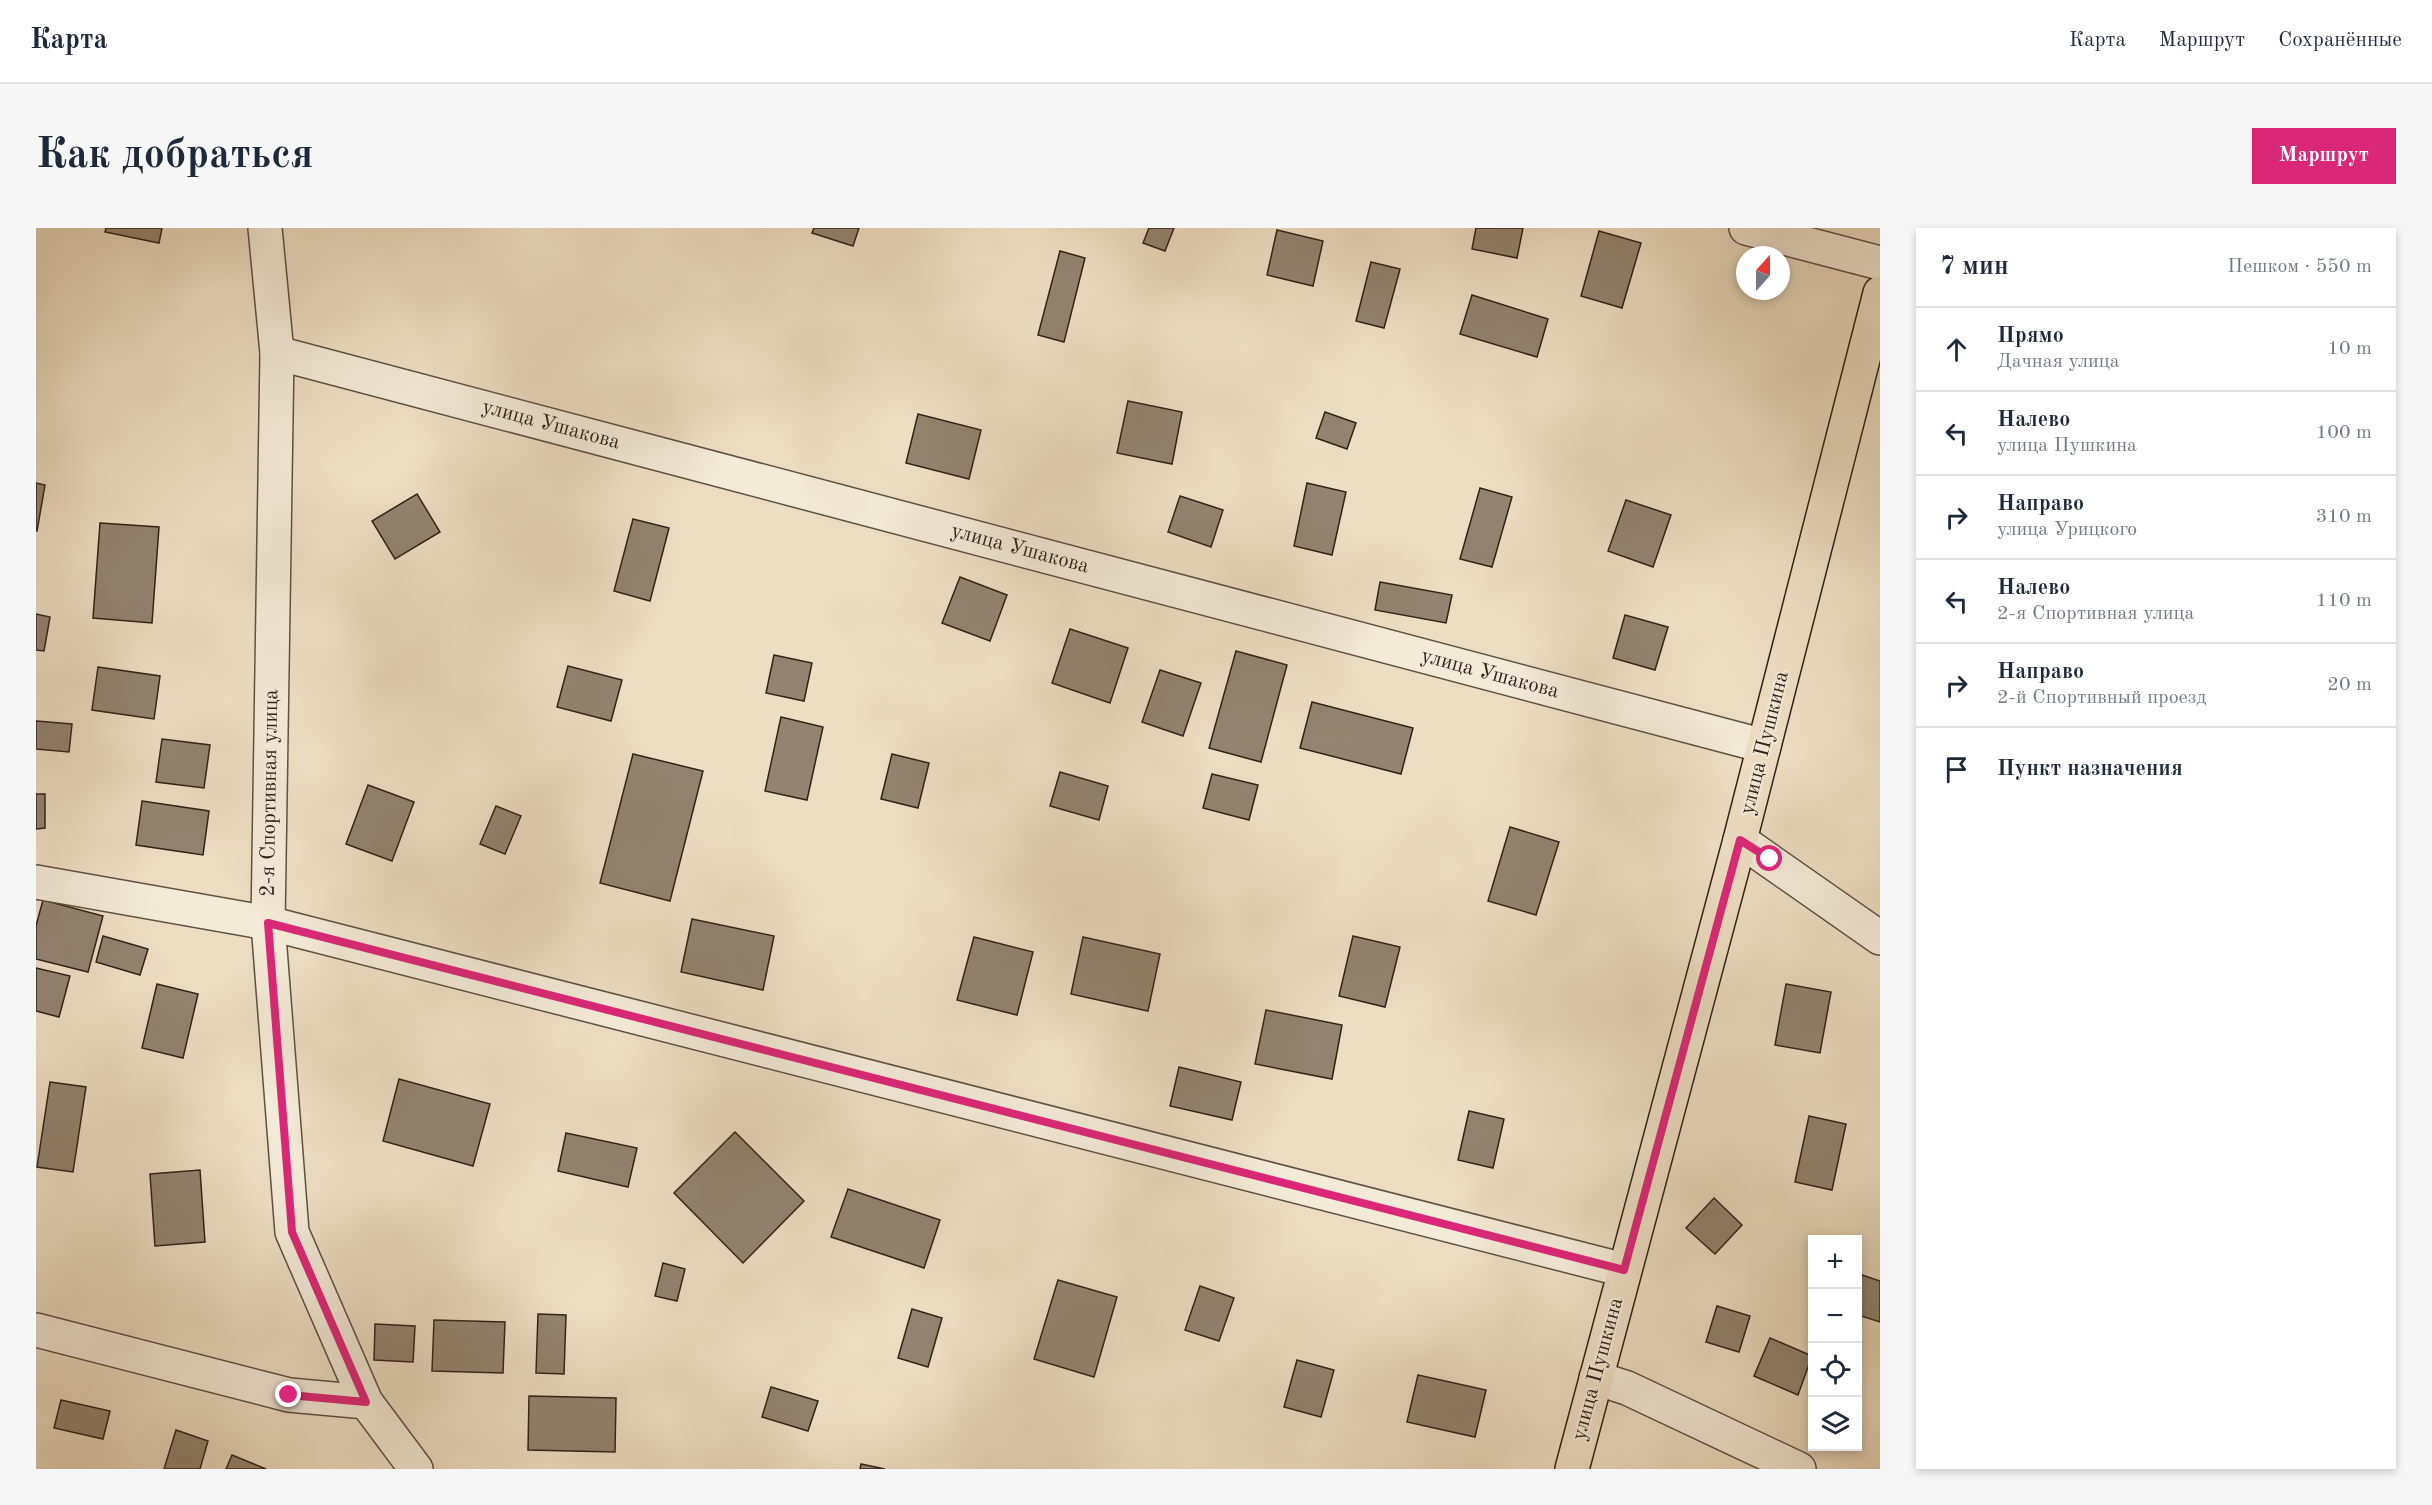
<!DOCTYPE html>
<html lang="ru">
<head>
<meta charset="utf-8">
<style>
  body { margin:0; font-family:"Old Standard TT",serif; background:#f6f6f7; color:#1f2937 }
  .controls { position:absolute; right:18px; bottom:18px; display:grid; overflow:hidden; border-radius:0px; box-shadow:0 3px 9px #0003 }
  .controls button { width:54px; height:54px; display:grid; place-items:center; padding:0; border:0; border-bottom:2px solid #e0e1e3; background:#fff; color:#1f2937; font:30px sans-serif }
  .compass { position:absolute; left:1700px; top:18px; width:54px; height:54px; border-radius:50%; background:#fff; box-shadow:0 3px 9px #0003; rotate:21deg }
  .stop { position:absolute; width:18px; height:18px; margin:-14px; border:4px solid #db2777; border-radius:50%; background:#fff }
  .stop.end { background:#db2777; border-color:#fff; box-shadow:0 2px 6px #0008 }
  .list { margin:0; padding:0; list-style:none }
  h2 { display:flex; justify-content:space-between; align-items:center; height:78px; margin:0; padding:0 24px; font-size:26px }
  h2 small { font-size:20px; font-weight:400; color:#747a83 }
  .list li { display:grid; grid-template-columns:39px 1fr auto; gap:18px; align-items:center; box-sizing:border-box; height:84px; padding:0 24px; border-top:2px solid #e0e1e3 }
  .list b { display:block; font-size:22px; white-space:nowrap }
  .list p { margin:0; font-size:20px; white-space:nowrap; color:#747a83 }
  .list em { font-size:20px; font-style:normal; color:#747a83 }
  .icon { flex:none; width:33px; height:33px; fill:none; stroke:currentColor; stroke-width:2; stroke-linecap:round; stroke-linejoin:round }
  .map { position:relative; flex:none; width:1844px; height:1241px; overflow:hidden; border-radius:0px }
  header { display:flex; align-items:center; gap:36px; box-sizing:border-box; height:84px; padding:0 30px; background:#fff; border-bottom:2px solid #e0e1e3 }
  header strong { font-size:28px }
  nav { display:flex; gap:33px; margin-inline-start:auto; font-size:21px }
  .intro { display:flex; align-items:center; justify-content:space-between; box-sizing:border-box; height:144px; padding:0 36px }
  h1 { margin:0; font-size:42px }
  .button { padding:15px 27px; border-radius:0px; background:#db2777; color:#fff; font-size:21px; font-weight:700 }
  main { display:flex; gap:36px; padding:0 36px }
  aside { flex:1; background:#fff; border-radius:0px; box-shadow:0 3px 9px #0003 }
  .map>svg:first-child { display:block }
  .building { fill:#928471; stroke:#2f2318; stroke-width:1.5 }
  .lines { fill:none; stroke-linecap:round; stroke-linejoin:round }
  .minor-casing { stroke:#5e5243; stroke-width:36 }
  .major-casing { stroke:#2f2318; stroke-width:36 }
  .minor { stroke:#f3ead8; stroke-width:33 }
  .major { stroke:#eddec3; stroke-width:33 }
  .route { stroke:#db2777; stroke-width:8 }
  .labels { text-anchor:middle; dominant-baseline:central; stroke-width:4.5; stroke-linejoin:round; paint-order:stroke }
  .street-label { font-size:21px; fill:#2f2318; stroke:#f3ead8 }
</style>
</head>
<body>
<header>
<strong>Карта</strong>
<nav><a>Карта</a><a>Маршрут</a><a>Сохранённые</a></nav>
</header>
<div class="intro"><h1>Как добраться</h1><a class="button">Маршрут</a></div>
<main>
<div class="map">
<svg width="1844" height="1241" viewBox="0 0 1844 1241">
  <rect width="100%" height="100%" fill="#eddec3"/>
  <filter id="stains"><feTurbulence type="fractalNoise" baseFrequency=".00333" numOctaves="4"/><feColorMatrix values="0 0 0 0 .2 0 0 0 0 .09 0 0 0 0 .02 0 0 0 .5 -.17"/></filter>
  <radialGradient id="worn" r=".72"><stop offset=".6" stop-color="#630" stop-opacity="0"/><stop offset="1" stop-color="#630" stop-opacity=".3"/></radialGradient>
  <g class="building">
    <polygon points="70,0 126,0 123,15 69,4"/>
    <polygon points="778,0 823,0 817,18 776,5"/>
    <polygon points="1113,0 1138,0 1129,23 1107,15"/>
    <polygon points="1440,0 1487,0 1481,30 1436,21"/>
    <polygon points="1241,2 1287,13 1277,58 1231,47"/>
    <polygon points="1563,3 1605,15 1586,80 1545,68"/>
    <polygon points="1024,23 1049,30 1028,114 1002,107"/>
    <polygon points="1335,34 1364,41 1348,100 1320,93"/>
    <polygon points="1436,67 1512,91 1501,129 1424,106"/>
    <polygon points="1092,173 1146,184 1136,236 1081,225"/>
    <polygon points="1289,184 1320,195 1311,221 1280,210"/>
    <polygon points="882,186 945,202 933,251 870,235"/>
    <polygon points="0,255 9,257 1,303 0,303"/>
    <polygon points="1271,255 1310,264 1296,327 1258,318"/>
    <polygon points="1444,260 1476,269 1456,339 1424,331"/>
    <polygon points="381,266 404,304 359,331 336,293"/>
    <polygon points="1144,268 1187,282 1175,319 1132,304"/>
    <polygon points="1590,272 1635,287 1617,339 1572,323"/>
    <polygon points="597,291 633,300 614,373 578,363"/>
    <polygon points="64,295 123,299 116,395 57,390"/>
    <polygon points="924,349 971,367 954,413 906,395"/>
    <polygon points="1344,354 1416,367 1410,395 1339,382"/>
    <polygon points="0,386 14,389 8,423 0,422"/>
    <polygon points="1589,387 1632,399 1619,442 1577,430"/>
    <polygon points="1034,401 1092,420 1074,475 1016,455"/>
    <polygon points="1200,423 1251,437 1225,534 1173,520"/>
    <polygon points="738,427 776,435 768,473 730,465"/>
    <polygon points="532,438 586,452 575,493 521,479"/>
    <polygon points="62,439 124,448 118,491 56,482"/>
    <polygon points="1124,442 1165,455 1147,508 1106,494"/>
    <polygon points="1276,474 1377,500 1365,546 1264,520"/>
    <polygon points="745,489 787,499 771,572 729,563"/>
    <polygon points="0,493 36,496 33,524 0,521"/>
    <polygon points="126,511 174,517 168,560 120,554"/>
    <polygon points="597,526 667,543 634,673 564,655"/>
    <polygon points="856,526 893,535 882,580 845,571"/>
    <polygon points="1024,544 1072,558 1063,592 1014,578"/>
    <polygon points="1176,546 1222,557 1213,592 1167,580"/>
    <polygon points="332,557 378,574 356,633 310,616"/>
    <polygon points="0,566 9,566 9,600 0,601"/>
    <polygon points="106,573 173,583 167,627 100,617"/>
    <polygon points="460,578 485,588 469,626 444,616"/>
    <polygon points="1474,599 1523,614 1500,687 1452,673"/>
    <polygon points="7,672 67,688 52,744 0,731 0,698"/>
    <polygon points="656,691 738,708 727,762 645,744"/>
    <polygon points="67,708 112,721 104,747 60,734"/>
    <polygon points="1317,708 1364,719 1349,779 1303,768"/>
    <polygon points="938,709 997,724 981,787 921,772"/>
    <polygon points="1047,709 1124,726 1112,783 1035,766"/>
    <polygon points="0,740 34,748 23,789 0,783"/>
    <polygon points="121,756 162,766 147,830 106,820"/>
    <polygon points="1750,756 1795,764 1784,825 1739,817"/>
    <polygon points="1230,782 1306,797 1296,851 1219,836"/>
    <polygon points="1143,839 1205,854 1196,892 1134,878"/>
    <polygon points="363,851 454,876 437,938 347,913"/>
    <polygon points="14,854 50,859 37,944 1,939"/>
    <polygon points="1433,883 1468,891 1457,940 1422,932"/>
    <polygon points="1773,888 1810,896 1796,962 1759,954"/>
    <polygon points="699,904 768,973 707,1035 638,965"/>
    <polygon points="530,905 601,920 592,959 522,943"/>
    <polygon points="164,942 169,1014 119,1018 114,946"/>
    <polygon points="812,961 904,992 888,1040 795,1009"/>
    <polygon points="1678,970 1706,997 1679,1026 1650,1000"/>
    <polygon points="627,1035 649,1041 641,1073 619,1068"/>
    <polygon points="1826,1047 1844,1053 1844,1094 1822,1087 1822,1062"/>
    <polygon points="1022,1052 1081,1069 1058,1149 998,1131"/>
    <polygon points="1164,1058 1198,1070 1183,1113 1149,1102"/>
    <polygon points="1681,1078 1714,1088 1703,1124 1670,1114"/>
    <polygon points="876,1081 906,1090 892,1139 862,1130"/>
    <polygon points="502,1086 530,1087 528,1146 500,1145"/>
    <polygon points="398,1092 469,1094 467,1145 396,1143"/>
    <polygon points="339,1096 379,1098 377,1134 338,1132"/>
    <polygon points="1734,1110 1776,1128 1762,1167 1718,1148"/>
    <polygon points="1261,1132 1298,1142 1285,1189 1248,1179"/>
    <polygon points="1382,1147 1450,1162 1439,1209 1371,1194"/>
    <polygon points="735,1159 782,1173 772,1203 726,1189"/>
    <polygon points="493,1168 580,1170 579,1224 492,1222"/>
    <polygon points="25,1172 74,1183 67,1211 18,1200"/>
    <polygon points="140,1202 172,1213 164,1241 128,1241"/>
    <polygon points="196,1227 230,1241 190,1241"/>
    <polygon points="825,1236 849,1241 824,1241"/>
  </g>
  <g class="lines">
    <defs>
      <g id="minor">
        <polyline points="229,0 241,125 232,695 256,1004 330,1174 380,1241"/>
        <polyline points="1710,0 1844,35"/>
        <polyline points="241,125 1728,518"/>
        <polyline points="1704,612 1844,710"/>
        <polyline points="0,654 232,695 1588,1042"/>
        <polyline points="0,1102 253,1167 330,1174"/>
        <polyline points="1560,1150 1591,1160 1763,1241"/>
      </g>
      <polyline id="major" points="1536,1241 1704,612 1844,65"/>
    </defs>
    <use href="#minor" class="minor-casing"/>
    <use href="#major" class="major-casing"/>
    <use href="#minor" class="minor"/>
    <use href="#major" class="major"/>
  </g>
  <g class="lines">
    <polyline class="route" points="253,1167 330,1174 256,1004 232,695 1588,1042 1704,612 1734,631"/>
  </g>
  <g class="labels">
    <g class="street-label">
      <text transform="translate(515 197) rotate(15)">улица Ушакова</text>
      <text transform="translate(984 321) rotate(15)">улица Ушакова</text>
      <text transform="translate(1454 446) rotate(15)">улица Ушакова</text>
      <text transform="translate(1729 515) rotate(-76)">улица Пушкина</text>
      <text transform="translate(234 565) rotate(-89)">2-я Спортивная улица</text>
      <text transform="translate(1562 1141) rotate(-75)">улица Пушкина</text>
    </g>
  </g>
  <rect width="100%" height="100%" filter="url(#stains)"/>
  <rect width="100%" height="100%" fill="url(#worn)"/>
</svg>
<div class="controls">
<button>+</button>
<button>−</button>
<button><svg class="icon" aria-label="locate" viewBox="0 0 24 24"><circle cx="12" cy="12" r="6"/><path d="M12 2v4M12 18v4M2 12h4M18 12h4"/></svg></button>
<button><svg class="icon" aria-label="layers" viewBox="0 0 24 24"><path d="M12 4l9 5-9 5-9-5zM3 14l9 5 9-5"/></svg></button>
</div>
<svg class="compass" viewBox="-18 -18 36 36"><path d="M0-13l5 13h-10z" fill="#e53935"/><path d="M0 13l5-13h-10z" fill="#747a83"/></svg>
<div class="stop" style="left:1734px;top:631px"></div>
<div class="stop end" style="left:253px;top:1167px"></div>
</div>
<aside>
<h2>7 мин<small>Пешком · 550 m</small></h2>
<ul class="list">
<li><svg class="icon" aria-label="ahead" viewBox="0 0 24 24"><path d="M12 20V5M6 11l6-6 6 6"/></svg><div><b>Прямо</b><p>Дачная улица</p></div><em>10 m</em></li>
<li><svg class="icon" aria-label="left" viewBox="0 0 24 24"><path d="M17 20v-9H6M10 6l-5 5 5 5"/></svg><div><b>Налево</b><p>улица Пушкина</p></div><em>100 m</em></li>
<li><svg class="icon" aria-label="right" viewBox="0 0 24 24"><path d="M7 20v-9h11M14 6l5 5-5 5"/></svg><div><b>Направо</b><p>улица Урицкого</p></div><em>310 m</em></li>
<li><svg class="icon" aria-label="left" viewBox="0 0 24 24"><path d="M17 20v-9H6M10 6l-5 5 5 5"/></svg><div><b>Налево</b><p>2-я Спортивная улица</p></div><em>110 m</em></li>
<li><svg class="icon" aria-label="right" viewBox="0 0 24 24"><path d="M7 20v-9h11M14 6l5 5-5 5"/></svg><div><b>Направо</b><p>2-й Спортивный проезд</p></div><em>20 m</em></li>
<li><svg class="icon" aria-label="arrive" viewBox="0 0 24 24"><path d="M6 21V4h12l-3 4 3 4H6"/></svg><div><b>Пункт назначения</b></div></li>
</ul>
</aside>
</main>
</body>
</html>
